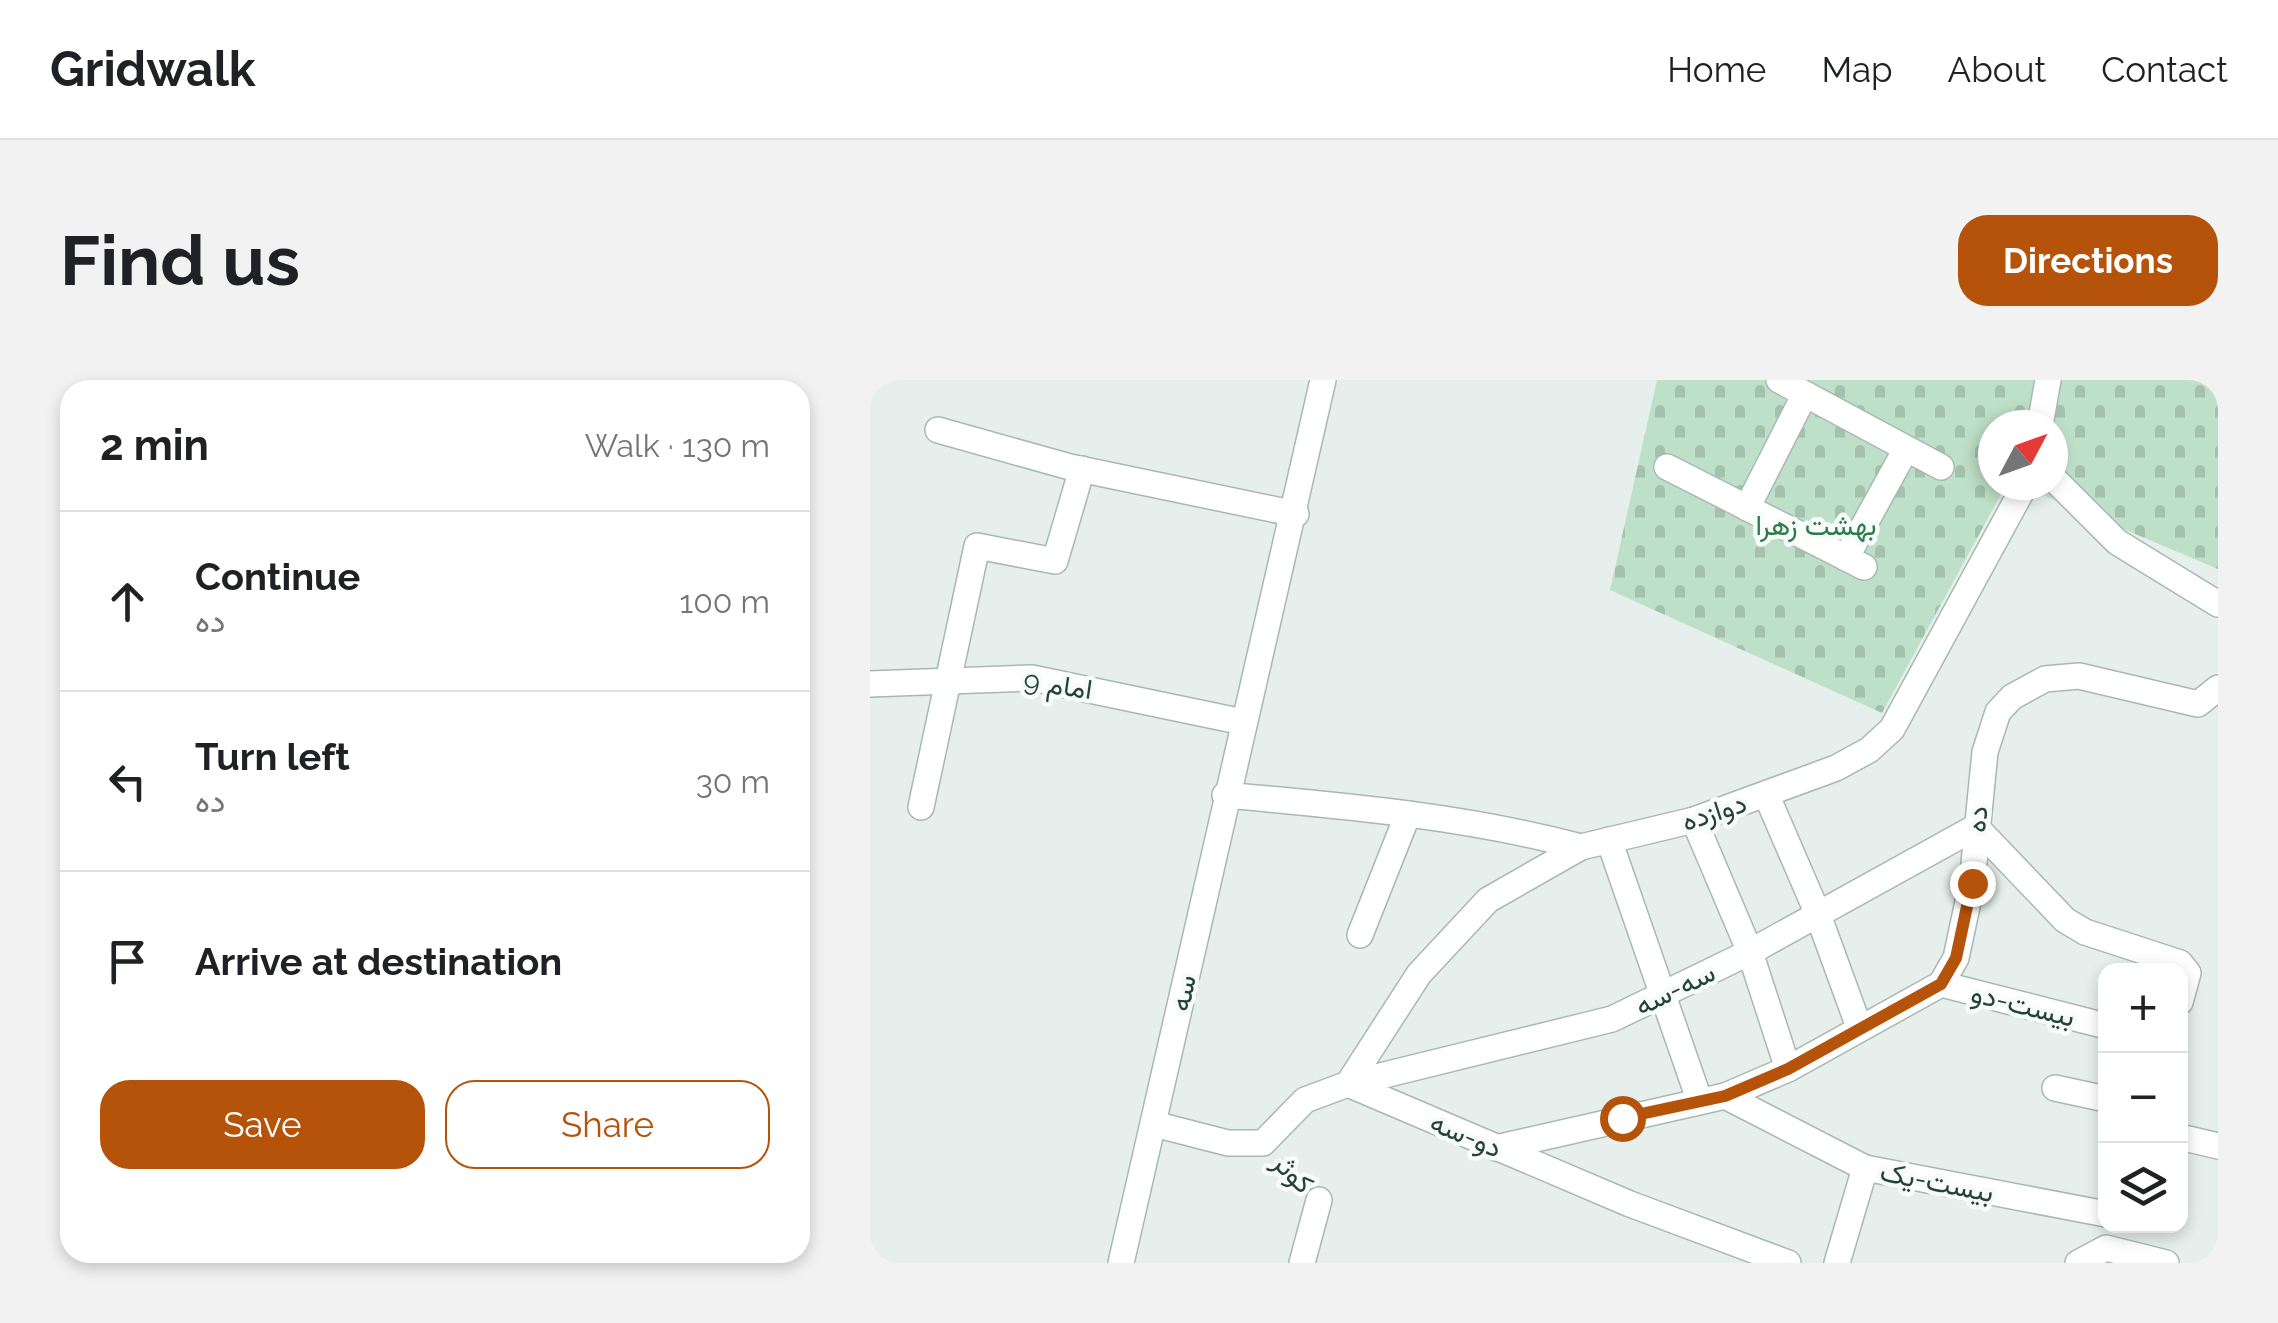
<!DOCTYPE html>
<html lang="en">
<head>
<meta charset="utf-8">
<style>
  body { margin:0; font-family:Raleway,Vazirmatn,sans-serif; background:#f2f2f2; color:#202124 }
  .controls { position:absolute; right:30px; bottom:30px; display:grid; overflow:hidden; border-radius:20px; box-shadow:0 5px 15px #0003 }
  .controls button { width:90px; height:90px; display:grid; place-items:center; padding:0; border:0; border-bottom:2px solid #e0e0e0; background:#fff; color:#202124; font:50px sans-serif }
  .compass { position:absolute; left:1108px; top:30px; width:90px; height:90px; border-radius:50%; background:#fff; box-shadow:0 5px 15px #0003; rotate:49deg }
  .stop { position:absolute; width:30px; height:30px; margin:-22px; border:8px solid #b45309; border-radius:50%; background:#fff }
  .stop.end { background:#b45309; border-color:#fff; box-shadow:0 2px 10px #0008 }
  .list { margin:0; padding:0; list-style:none }
  h2 { display:flex; justify-content:space-between; align-items:center; height:130px; margin:0; padding:0 40px; font-size:42px }
  h2 small { font-size:32px; font-weight:400; color:#757577 }
  .list li { display:grid; grid-template-columns:65px 1fr auto; gap:30px; align-items:center; box-sizing:border-box; height:180px; padding:0 40px; border-top:2px solid #e0e0e0 }
  .list b { display:block; font-size:38px; white-space:nowrap }
  .list p { margin:0; font-size:32px; white-space:nowrap; color:#757577 }
  .list em { font-size:32px; font-style:normal; color:#757577 }
  .actions { display:flex; gap:20px; padding:30px 40px }
  .actions a { flex:1; padding:22px 0; border:2px solid #b45309; border-radius:30px; text-align:center; font-size:35px; color:#b45309 }
  .actions .main { background:#b45309; color:#fff }
  .icon { flex:none; width:55px; height:55px; fill:none; stroke:currentColor; stroke-width:2; stroke-linecap:round; stroke-linejoin:round }
  .map { position:relative; flex:none; width:1348px; height:883px; overflow:hidden; border-radius:30px }
  header { display:flex; align-items:center; gap:60px; box-sizing:border-box; height:140px; padding:0 50px; background:#fff; border-bottom:2px solid #e0e0e0 }
  header strong { font-size:48px }
  nav { display:flex; gap:55px; margin-inline-start:auto; font-size:35px }
  .intro { display:flex; align-items:center; justify-content:space-between; box-sizing:border-box; height:240px; padding:0 60px }
  h1 { margin:0; font-size:70px }
  .button { padding:25px 45px; border-radius:30px; background:#b45309; color:#fff; font-size:35px; font-weight:700 }
  main { display:flex; gap:60px; padding:0 60px }
  aside { flex:1; background:#fff; border-radius:30px; box-shadow:0 5px 15px #0003 }
  .map>svg:first-child { display:block }
  .cemetery { fill:url(#cemetery-stones) }
  .lines { fill:none; stroke-linecap:round; stroke-linejoin:round }
  .minor-casing { stroke:#a8b8b2; stroke-width:28 }
  .path { stroke:#86b3a5; stroke-width:4; stroke-dasharray:5 8; stroke-linecap:butt }
  .minor { stroke:#fff; stroke-width:25 }
  .route { stroke:#b45309; stroke-width:12 }
  .labels { text-anchor:middle; dominant-baseline:central; stroke-width:9; stroke-linejoin:round; paint-order:stroke }
  .park-label { font-size:28px; fill:#2d7a4b; stroke:#f7fbf9 }
  .street-label { font-size:28px; fill:#24423a; stroke:#f7fbf9 }
</style>
</head>
<body>
<header>
<strong>Gridwalk</strong>
<nav><a>Home</a><a>Map</a><a>About</a><a>Contact</a></nav>
</header>
<div class="intro"><h1>Find us</h1><a class="button">Directions</a></div>
<main>
<aside>
<h2>2 min<small>Walk · 130 m</small></h2>
<ul class="list">
<li><svg class="icon" aria-label="ahead" viewBox="0 0 24 24"><path d="M12 20V5M6 11l6-6 6 6"/></svg><div><b>Continue</b><p>ده</p></div><em>100 m</em></li>
<li><svg class="icon" aria-label="left" viewBox="0 0 24 24"><path d="M17 20v-9H6M10 6l-5 5 5 5"/></svg><div><b>Turn left</b><p>ده</p></div><em>30 m</em></li>
<li><svg class="icon" aria-label="arrive" viewBox="0 0 24 24"><path d="M6 21V4h12l-3 4 3 4H6"/></svg><div><b>Arrive at destination</b></div></li>
</ul>
<div class="actions"><a class="main">Save</a><a>Share</a></div>
</aside>
<div class="map">
<svg width="1348" height="883" viewBox="0 0 1348 883">
  <defs>
    <pattern id="cemetery-stones" width="16" height="16" patternUnits="userSpaceOnUse" patternTransform="scale(2.5)"><rect width="16" height="16" fill="#bfe0c8"/><path d="M2 7V4a2 2 0 0 1 4 0v3zM10 15v-3a2 2 0 0 1 4 0v3z" fill="#a4c1ad"/></pattern>
  </defs>
  <rect width="100%" height="100%" fill="#e6efeb"/>
  <polygon class="cemetery" points="787,0 1348,0 1348,189 1149,105 1183,105 1183,45 1123,45 1123,105 1136,105 1012,333 740,210"/>
  <g class="lines">
    <defs>
      <g id="minor">
        <polyline points="909,0 1071,87"/>
        <polyline points="1170,45 1178,0"/>
        <polyline points="68,50 200,87 426,134"/>
        <polyline points="797,87 994,187"/>
        <polyline points="1183,98 1247,162 1348,224"/>
        <polyline points="877,128 935,14"/>
        <polyline points="976,178 1036,69"/>
        <polyline points="0,304 162,298 373,342"/>
        <polyline points="896,414 947,532 989,647"/>
        <path d="M355,415C475,426 594,436 711,467"/>
        <polyline points="51,427 107,166 185,181 212,89"/>
        <polyline points="824,440 880,572 918,689"/>
        <polyline points="739,460 829,719"/>
        <polyline points="490,555 538,434"/>
        <polyline points="1071,604 1236,646"/>
        <polyline points="478,704 742,639 880,572 1106,447 1195,540 1215,552 1310,583 1318,593 1310,622"/>
        <polyline points="478,704 549,594 618,520 711,467 824,440 966,388 999,370 1022,349 1155,105"/>
        <polyline points="1185,708 1236,719"/>
        <polyline points="855,716 995,788 1236,834"/>
        <polyline points="284,744 358,763 393,763 435,720 478,704 760,824 918,883"/>
        <polyline points="1310,757 1348,766"/>
        <polyline points="626,768 855,716 918,689 1071,604 1086,578 1102,503 1115,372 1128,332 1142,317 1175,299 1209,296 1328,324 1348,308"/>
        <polyline points="251,883 453,0"/>
        <polyline points="432,883 449,820"/>
        <polyline points="967,883 995,788"/>
        <polyline points="1208,883 1236,868 1296,883"/>
      </g>
    </defs>
    <use href="#minor" class="minor-casing"/>
    <polyline class="path" points="411,780 434,801"/>
    <use href="#minor" class="minor"/>
  </g>
  <g class="lines">
    <polyline class="route" points="752,738 855,716 918,689 1071,604 1086,578 1102,503"/>
  </g>
  <g class="labels">
    <g class="park-label">
      <text x="946" y="145">بهشت زهرا</text>
    </g>
    <g class="street-label">
      <text transform="translate(188 305) rotate(8)">امام 9</text>
      <text transform="translate(844 432) rotate(-18)">دوازده</text>
      <text transform="translate(1107 439) rotate(-84)">ده</text>
      <text transform="translate(805 609) rotate(-26)">سه-سه</text>
      <text transform="translate(313 613) rotate(-78)">سه</text>
      <text transform="translate(1153 625) rotate(14)">بیست-دو</text>
      <text transform="translate(596 755) rotate(23)">دو-سه</text>
      <text transform="translate(423 793) rotate(45)">کوثر</text>
      <text transform="translate(1067 802) rotate(11)">بیست-یک</text>
    </g>
  </g>
</svg>
<div class="controls">
<button>+</button>
<button>−</button>
<button><svg class="icon" aria-label="layers" viewBox="0 0 24 24"><path d="M12 4l9 5-9 5-9-5zM3 14l9 5 9-5"/></svg></button>
</div>
<svg class="compass" viewBox="-18 -18 36 36"><path d="M0-13l5 13h-10z" fill="#e53935"/><path d="M0 13l5-13h-10z" fill="#757577"/></svg>
<div class="stop" style="left:752px;top:738px"></div>
<div class="stop end" style="left:1102px;top:503px"></div>
</div>
</main>
</body>
</html>
